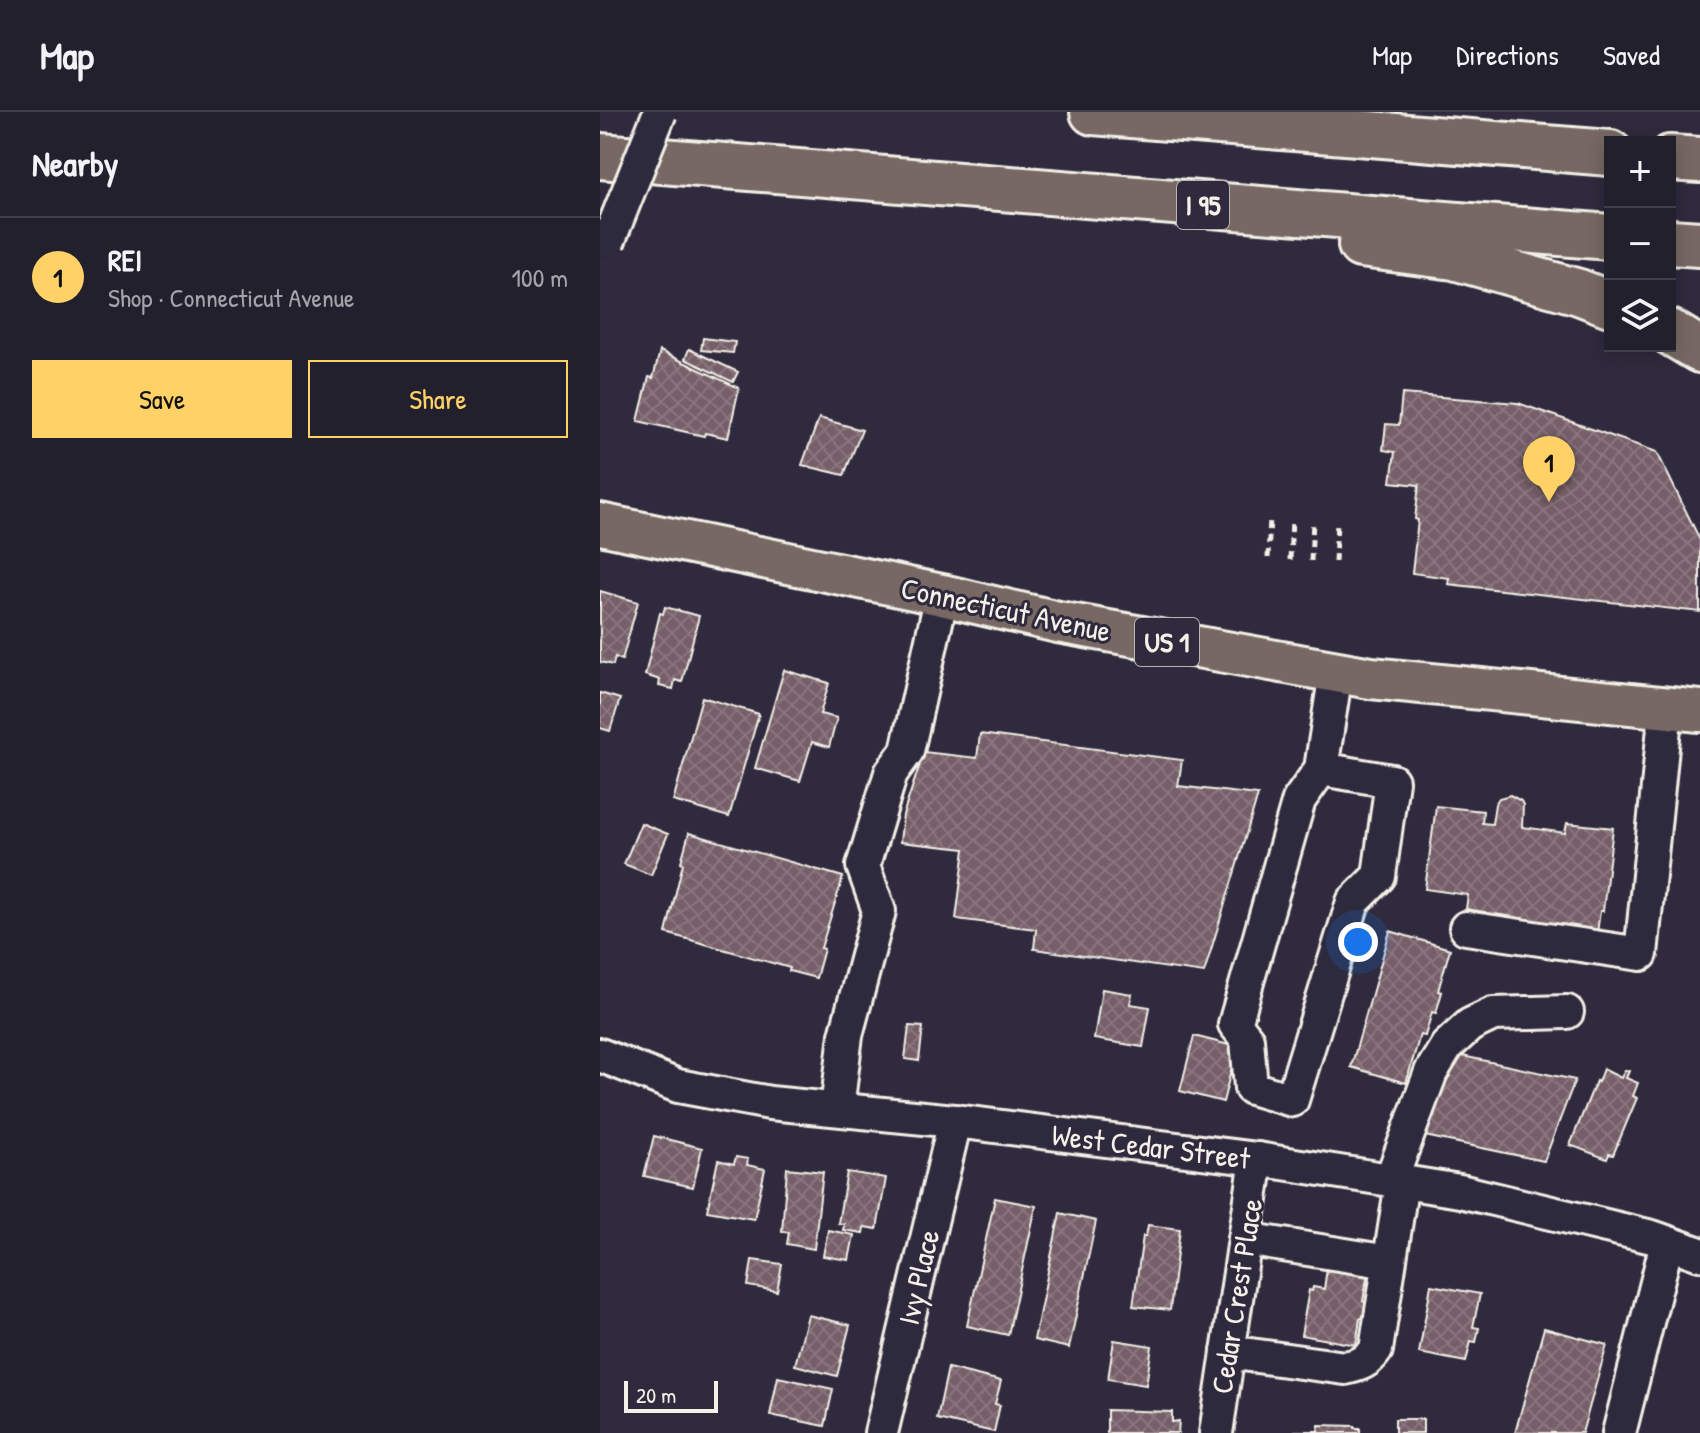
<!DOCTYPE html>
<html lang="en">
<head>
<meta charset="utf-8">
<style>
  body { margin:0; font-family:"Patrick Hand",sans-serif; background:#2b2836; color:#f1f3f6 }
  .controls { position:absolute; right:24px; top:24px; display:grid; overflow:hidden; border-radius:0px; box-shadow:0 4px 20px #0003 }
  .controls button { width:72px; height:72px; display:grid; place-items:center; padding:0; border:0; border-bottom:2px solid #403e4a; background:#23202e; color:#f1f3f6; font:40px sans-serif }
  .scale { position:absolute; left:24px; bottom:20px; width:94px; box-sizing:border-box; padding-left:8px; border:4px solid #f4f1e8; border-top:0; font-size:22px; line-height:28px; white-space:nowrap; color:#f4f1e8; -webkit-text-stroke:6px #2f2a3d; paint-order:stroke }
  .you { position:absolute; left:758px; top:830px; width:28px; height:28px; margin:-20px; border:6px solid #fff; border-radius:50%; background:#1a73e8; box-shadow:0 0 0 12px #1a73e833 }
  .badge { display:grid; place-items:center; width:52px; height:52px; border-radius:50%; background:#ffd166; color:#111; font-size:26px; font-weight:700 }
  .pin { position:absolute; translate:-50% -66px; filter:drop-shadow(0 2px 4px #0008) }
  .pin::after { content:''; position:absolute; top:42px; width:28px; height:24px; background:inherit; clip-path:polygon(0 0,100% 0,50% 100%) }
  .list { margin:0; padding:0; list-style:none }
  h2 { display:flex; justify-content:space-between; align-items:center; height:104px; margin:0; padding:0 32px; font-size:34px }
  h2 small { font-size:26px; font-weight:400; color:#a3a3aa }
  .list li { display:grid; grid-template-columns:52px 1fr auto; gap:24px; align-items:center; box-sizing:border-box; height:120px; padding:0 32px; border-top:2px solid #403e4a }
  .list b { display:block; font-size:30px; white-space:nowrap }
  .list p { margin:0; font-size:26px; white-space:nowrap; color:#a3a3aa }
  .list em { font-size:26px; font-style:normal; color:#a3a3aa }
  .actions { display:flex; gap:16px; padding:24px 32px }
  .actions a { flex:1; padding:18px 0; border:2px solid #ffd166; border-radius:0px; text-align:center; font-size:28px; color:#ffd166 }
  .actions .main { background:#ffd166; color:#111 }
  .icon { flex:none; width:44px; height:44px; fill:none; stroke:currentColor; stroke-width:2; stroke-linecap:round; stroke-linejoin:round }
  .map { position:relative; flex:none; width:1100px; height:1321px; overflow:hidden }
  header { display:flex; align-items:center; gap:48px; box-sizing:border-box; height:112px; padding:0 40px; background:#23202e; border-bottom:2px solid #403e4a }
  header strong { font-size:38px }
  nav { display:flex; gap:44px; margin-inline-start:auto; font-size:28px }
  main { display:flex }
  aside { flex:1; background:#23202e }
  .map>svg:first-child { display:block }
  .building { fill:url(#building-cross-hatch); stroke:#f4f1e8; stroke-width:2 }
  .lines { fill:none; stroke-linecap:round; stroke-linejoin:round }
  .minor-casing { stroke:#f4f1e8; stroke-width:38 }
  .major-casing { stroke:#f4f1e8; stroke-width:46 }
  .highway-casing { stroke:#f4f1e8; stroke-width:50 }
  .path { stroke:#f4f1e8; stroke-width:5; stroke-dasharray:8 6; stroke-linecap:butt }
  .minor { stroke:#2f2a3d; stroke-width:32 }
  .major { stroke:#776864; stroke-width:40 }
  .highway { stroke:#776864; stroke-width:44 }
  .minor-bridge-casing { stroke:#f4f1e8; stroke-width:38; stroke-linecap:butt }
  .minor-bridge { stroke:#2f2a3d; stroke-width:32 }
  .labels { text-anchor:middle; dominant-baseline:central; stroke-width:6; stroke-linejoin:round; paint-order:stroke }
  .shield { fill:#2f2a3d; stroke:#b9b5b5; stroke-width:2 }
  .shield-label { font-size:28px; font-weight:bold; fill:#f4f1e8 }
  .street-label { font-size:30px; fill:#f4f1e8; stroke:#2f2a3d }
</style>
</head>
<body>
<header>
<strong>Map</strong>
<nav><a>Map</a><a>Directions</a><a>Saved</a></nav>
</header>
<main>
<aside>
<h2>Nearby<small></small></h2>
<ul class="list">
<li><span class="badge">1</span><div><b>REI</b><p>Shop · Connecticut Avenue</p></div><em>100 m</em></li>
</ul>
<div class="actions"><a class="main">Save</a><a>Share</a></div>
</aside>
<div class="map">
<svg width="1100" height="1321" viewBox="0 0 1100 1321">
  <defs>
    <pattern id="building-cross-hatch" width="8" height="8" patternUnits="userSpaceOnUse" patternTransform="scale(2)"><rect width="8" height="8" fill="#765e68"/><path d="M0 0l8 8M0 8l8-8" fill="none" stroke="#8a767e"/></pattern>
  </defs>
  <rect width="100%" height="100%" fill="#2f2a3d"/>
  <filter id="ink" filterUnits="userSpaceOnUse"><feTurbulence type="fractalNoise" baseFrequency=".0125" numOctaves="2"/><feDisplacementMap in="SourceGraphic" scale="16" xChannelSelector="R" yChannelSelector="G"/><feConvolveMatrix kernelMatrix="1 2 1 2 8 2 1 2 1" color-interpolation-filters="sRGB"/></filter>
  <g filter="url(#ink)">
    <g class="building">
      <polygon points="103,226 135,230 133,241 101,238"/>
      <polygon points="89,237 138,260 133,270 85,247"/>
      <polygon points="60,239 139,276 128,326 105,321 104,324 38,309 49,265 53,266"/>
      <polygon points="802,282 918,291 1057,340 1100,428 1100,500 848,472 849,466 812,461 818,408 815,407 819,373 791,370 795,340 783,338 786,312 799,313"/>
      <polygon points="219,306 262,318 244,363 202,353"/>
      <polygon points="0,479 38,490 22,548 15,545 13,553 0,550"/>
      <polygon points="65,495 99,504 82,570 75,568 73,577 59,574 60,568 45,563 60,501 63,502"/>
      <polygon points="184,558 229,571 220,602 237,606 229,635 212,630 200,669 155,656"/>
      <polygon points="0,581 20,587 10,619 0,616"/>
      <polygon points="102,585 159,602 129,705 73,689"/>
      <polygon points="380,622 582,648 578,674 658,683 604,861 434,837 436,817 356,807 365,737 300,730 303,703 324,640 377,646"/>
      <polygon points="910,683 921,689 923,693 922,715 965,721 967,711 1013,716 1003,799 1000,799 997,821 885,807 885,800 866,797 868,783 825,777 836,694 883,699 882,711 892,712 895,692 899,686"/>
      <polygon points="41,711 68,722 51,763 24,752"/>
      <polygon points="89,721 243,765 221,836 224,837 216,866 189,859 190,856 66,821 83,751 81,750"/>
      <polygon points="790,819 850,837 838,879 842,880 836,901 832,900 825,924 820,923 806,971 751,955"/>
      <polygon points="502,877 532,882 530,892 550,895 543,935 494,927"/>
      <polygon points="309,914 323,915 319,949 305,947"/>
      <polygon points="594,924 637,935 623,990 580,979"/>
      <polygon points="853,942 975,968 944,1049 820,1023"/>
      <polygon points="1003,957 1021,966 1025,958 1029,959 1026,966 1038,971 1033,984 1037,986 1013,1043 1009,1042 1007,1047 970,1033 996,969 998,970"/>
      <polygon points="54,1024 102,1036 93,1075 44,1064"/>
      <polygon points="136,1045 148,1047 147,1053 165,1057 154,1107 107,1099 118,1048 134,1052"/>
      <polygon points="187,1056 223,1060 214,1137 187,1132 189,1120 182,1119"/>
      <polygon points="247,1060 286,1066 277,1117 264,1115 263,1121 243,1118 244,1112 238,1111"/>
      <polygon points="395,1086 436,1094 408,1223 367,1214"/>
      <polygon points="460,1101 496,1109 469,1236 434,1228"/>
      <polygon points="548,1113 580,1117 570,1198 533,1194 543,1124 546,1124"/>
      <polygon points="228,1118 254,1123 249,1148 223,1144"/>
      <polygon points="152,1148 182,1152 177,1179 148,1174"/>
      <polygon points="728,1149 768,1161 763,1189 769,1194 767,1203 760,1207 756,1233 701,1223 709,1178 712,1179 713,1175 724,1177"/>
      <polygon points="831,1173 880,1182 873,1215 879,1216 876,1230 871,1229 866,1250 819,1241"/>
      <polygon points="208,1203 250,1213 237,1264 195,1253"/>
      <polygon points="944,1216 1007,1233 982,1321 915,1321"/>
      <polygon points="514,1228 552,1234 546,1273 508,1267"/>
      <polygon points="348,1256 401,1269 395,1292 400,1293 394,1320 337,1307"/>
      <polygon points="178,1265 233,1277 225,1314 170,1303"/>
      <polygon points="507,1298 572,1300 572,1310 579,1309 578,1321 507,1321"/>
      <rect x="795" y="1307" width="28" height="14"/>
      <polygon points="719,1313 755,1314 755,1316 760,1316 760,1321 695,1321 695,1319 718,1319"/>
    </g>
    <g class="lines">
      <defs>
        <g id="minor">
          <polyline points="721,657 792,669 779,764 753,790 692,988 651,976 647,927 635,912 699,688 721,657 736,560"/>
          <polyline points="866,816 1041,842 1066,596"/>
          <polyline points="0,943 78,974 170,991 355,1009 657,1047 860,1079 1052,1125 1100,1142"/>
          <polyline points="237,997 246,923 279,799 263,754 291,661 307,639 342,483"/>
          <polyline points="791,1068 831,960 847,934 870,913 893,902 967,900"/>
          <polyline points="645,1127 789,1150"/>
          <path d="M628,1240L745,1256C759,1253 768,1250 776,1238L802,1070"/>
          <polyline points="281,1321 355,1009"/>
          <polyline points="616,1321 657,1047"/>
          <polyline points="1019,1321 1067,1131"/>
        </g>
        <polyline id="major" points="0,412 342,483 458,510 771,566 1100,599"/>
        <g id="highway">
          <polyline points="493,0 1010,41"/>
          <polyline points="0,44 1010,125"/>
          <polyline points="1070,46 1100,48"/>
          <polyline points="1070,130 1100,132"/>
          <polyline points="761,133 854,145 979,180 1010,192"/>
          <polyline points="1070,220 1100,238"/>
        </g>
      </defs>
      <use href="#minor" class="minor-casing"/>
      <use href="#major" class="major-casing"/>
      <use href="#highway" class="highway-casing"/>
      <g class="path">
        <polyline points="668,446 670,405"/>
        <polyline points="690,448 692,407"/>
        <polyline points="711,449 713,408"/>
        <polyline points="735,450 737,410"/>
      </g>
      <use href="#minor" class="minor"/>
      <use href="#major" class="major"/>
      <use href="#highway" class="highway"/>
      <defs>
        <polyline id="minor-bridge" points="8,130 60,0"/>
      </defs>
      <use href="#minor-bridge" class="minor-bridge-casing"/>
      <use href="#minor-bridge" class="minor-bridge"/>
    </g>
  </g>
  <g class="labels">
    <g class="shield">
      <rect x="577" y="69" width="52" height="48" rx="6"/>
      <rect x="535" y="506" width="64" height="48" rx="6"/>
    </g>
    <g class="shield-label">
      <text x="603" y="93">I 95</text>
      <text x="567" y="530">US 1</text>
    </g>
    <g class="street-label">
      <text transform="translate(406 497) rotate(12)">Connecticut Avenue</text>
      <text transform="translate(551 1034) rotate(7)">West Cedar Street</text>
      <text transform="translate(318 1165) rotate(-77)">Ivy Place</text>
      <text transform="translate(636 1184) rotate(-81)">Cedar Crest Place</text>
    </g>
  </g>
</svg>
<div class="controls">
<button>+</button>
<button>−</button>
<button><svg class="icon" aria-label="layers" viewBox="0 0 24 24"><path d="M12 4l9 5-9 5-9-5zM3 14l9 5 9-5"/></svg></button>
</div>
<div class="scale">20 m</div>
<div class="you"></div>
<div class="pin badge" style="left:949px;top:390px">1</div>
</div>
</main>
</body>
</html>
